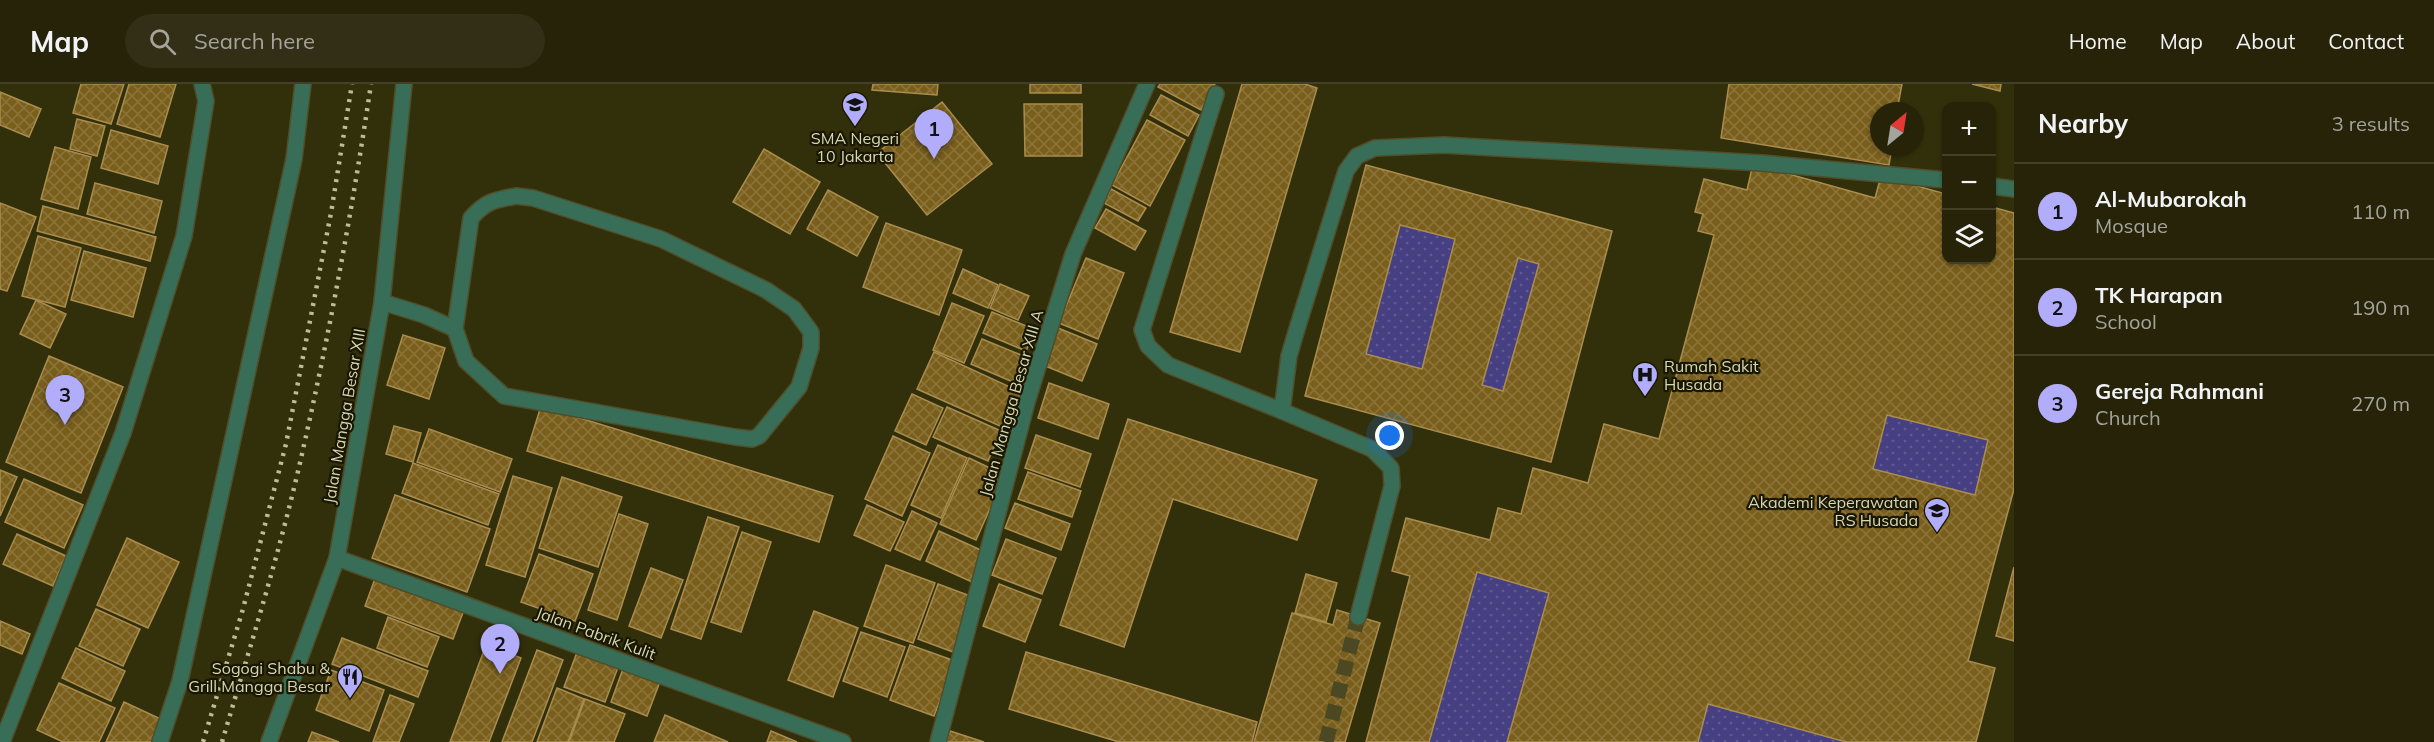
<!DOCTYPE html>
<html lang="en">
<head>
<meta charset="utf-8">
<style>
  body { margin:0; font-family:Mulish,sans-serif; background:#322f16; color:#f1f3f6 }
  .controls { position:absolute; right:18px; top:18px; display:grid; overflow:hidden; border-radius:12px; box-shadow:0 2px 4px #0004 }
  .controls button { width:54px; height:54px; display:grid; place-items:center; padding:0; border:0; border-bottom:2px solid #424029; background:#262308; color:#f1f3f6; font:30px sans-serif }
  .compass { position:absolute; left:1870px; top:18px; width:54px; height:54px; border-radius:50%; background:#262308; box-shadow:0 2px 4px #0004; rotate:30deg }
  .you { position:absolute; left:1390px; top:352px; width:21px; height:21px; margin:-15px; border:4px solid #fff; border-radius:50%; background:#1a73e8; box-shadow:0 0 0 9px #1a73e833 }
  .badge { display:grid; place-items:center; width:39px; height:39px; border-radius:50%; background:#b1adfa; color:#111; font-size:20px; font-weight:700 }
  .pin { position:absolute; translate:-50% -50px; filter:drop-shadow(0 2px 3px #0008) }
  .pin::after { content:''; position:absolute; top:32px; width:21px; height:18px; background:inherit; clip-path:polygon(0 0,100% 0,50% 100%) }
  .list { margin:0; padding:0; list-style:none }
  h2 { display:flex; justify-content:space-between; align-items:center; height:78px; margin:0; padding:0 24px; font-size:26px }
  h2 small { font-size:20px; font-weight:400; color:#a4a49c }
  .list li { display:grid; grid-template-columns:39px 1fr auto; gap:18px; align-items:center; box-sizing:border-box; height:96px; padding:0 24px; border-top:2px solid #424029 }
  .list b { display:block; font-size:22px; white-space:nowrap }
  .list p { margin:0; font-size:20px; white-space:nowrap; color:#a4a49c }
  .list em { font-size:20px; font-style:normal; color:#a4a49c }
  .icon { flex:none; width:33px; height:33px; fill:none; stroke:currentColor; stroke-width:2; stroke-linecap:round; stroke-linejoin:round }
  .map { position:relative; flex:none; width:2014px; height:658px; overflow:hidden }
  header { display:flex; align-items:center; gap:36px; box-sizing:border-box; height:84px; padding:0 30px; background:#262308; border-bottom:2px solid #424029 }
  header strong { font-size:28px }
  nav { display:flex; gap:33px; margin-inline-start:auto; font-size:21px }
  .search { width:420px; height:54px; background:#322f16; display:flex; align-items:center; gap:15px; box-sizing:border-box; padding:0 21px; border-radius:33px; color:#a4a49c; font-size:22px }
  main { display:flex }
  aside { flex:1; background:#262308 }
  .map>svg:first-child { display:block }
  .grass { fill:url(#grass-dots) }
  .building { fill:url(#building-cross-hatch); stroke:#aa8d4e; stroke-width:1.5; fill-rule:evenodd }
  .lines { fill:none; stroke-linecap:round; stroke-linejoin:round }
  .minor-tunnel { stroke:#4b4824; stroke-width:15; stroke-dasharray:15 8; stroke-linecap:butt }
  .minor-casing { stroke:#504d29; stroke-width:18 }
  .minor { stroke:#386d58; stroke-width:15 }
  .rail { stroke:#bdbc9a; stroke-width:4.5; stroke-dasharray:3 6; stroke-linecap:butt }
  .labels { text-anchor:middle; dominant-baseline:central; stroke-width:4.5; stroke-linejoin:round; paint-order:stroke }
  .poi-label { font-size:16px; fill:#d7d6b4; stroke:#191700; text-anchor:end }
  .street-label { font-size:16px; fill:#d7d6b4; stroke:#191700 }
</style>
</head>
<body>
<header>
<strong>Map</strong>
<div class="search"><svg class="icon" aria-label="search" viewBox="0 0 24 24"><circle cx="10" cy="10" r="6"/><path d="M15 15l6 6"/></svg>Search here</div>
<nav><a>Home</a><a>Map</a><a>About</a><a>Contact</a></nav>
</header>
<main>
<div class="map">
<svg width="2014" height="658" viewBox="0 0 2014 658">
  <defs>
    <pattern id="grass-dots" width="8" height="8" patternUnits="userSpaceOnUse" patternTransform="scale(1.5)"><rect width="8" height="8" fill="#463f82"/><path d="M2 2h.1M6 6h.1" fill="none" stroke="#605a91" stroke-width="1.8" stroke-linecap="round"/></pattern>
    <pattern id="building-cross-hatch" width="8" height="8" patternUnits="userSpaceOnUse" patternTransform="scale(1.5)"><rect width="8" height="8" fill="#7a5f1c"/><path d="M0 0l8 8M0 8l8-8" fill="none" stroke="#8c753b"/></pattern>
  </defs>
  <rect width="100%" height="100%" fill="#322f0b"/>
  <g class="grass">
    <polygon points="1400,141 1455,155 1422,285 1366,270"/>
    <polygon points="1518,174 1539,180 1503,307 1482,301"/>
    <polygon points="1887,331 1988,356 1975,411 1874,385"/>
    <polygon points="1477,488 1549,509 1507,658 1429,658"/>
    <polygon points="1708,620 1846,658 1698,658"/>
  </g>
  <g class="building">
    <polygon points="81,0 124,0 111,40 73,29"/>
    <polygon points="129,0 176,0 160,53 117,40"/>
    <polygon points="873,0 938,0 937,11 872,6"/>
    <rect x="1030" y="0" width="51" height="9"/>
    <polygon points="1160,0 1215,0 1201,26 1158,3"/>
    <polygon points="1242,0 1305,0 1317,4 1240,268 1170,248"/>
    <polygon points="1729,0 1902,0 1897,27 1879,27 1879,63 1892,63 1889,81 1721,54"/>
    <polygon points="1972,0 2001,0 2000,7"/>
    <polygon points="0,8 41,25 29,53 0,41"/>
    <polygon points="1161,11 1199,31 1188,52 1150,31"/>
    <polygon points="942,18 992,80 927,131 877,69"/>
    <polygon points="1024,20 1082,20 1082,72 1025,72"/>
    <polygon points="77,35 105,42 97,72 70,65"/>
    <polygon points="1147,36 1185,56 1150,122 1112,101"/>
    <polygon points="111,46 168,62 158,100 101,84"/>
    <polygon points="55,63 91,73 78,125 41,115"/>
    <polygon points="764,65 820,98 790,150 733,118"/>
    <path d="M1753,80L1875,114L1881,92L1946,110V176H1992V123L2014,129V405L1968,577L1995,584L1976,658H1846L1708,620L1698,658H1507L1549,509L1477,488L1429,658H1366L1410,492L1392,487L1406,434L1490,456L1498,424L1521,430L1533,384L1588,399L1604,340L1659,355L1714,151L1698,147L1703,130L1695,128L1704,95L1747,106ZM1887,331L1988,356L1975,411L1873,385Z"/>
    <path d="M1366,81L1612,147L1551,378L1305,312ZM1400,141L1455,155L1422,285L1366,270ZM1518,174L1539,180L1503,307L1482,301Z"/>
    <polygon points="95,99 162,117 154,149 87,130"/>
    <polygon points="1111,105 1146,124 1138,137 1104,119"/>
    <polygon points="828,106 878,133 857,172 807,145"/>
    <polygon points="0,119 36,133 7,207 0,205"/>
    <polygon points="43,122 156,153 150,177 37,147"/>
    <polygon points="1106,125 1146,147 1135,166 1095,144"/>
    <polygon points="886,139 962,166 939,231 863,203"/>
    <polygon points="38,152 81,164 65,223 22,212"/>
    <polygon points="84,167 146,184 133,233 71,216"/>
    <polygon points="1086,174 1124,189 1098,255 1059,239"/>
    <polygon points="963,185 998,201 988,224 953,209"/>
    <polygon points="1000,200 1029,212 1018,236 990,224"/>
    <polygon points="36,216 66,230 50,264 20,250"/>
    <polygon points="952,219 984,232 964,279 933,266"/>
    <polygon points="992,228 1036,246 1026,267 983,249"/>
    <polygon points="1058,244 1097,260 1082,297 1043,281"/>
    <polygon points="403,251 445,264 429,315 387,301"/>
    <polygon points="982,255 1031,275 1020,301 971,280"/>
    <polygon points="934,268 1025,310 1009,346 917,305"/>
    <polygon points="49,272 123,303 81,409 6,378"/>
    <polygon points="1049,299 1109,320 1098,355 1038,334"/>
    <polygon points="912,310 943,324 926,361 895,347"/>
    <polygon points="541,322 833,412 819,458 527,367"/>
    <polygon points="947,323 1001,347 988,377 933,353"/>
    <polygon points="1128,335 1317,396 1297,456 1173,415 1124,563 1060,541"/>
    <polygon points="394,342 421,349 413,378 386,370"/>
    <polygon points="429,345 512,375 500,408 417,378"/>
    <polygon points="1036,351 1091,370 1080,403 1025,384"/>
    <polygon points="893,352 930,369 902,432 865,415"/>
    <polygon points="938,361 967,374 941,434 911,421"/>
    <polygon points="969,374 1005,391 976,456 940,440"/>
    <polygon points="413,379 499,410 488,441 402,409"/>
    <polygon points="0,386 17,393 0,432"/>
    <polygon points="1028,388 1081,407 1072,433 1018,415"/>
    <polygon points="513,392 552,404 525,493 486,481"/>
    <polygon points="562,393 622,413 598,483 539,464"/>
    <polygon points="24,395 83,421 64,464 5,438"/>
    <polygon points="395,411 490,445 467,508 372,474"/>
    <polygon points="1015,419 1070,440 1061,466 1005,444"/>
    <polygon points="867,421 904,438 890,467 854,451"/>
    <polygon points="912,427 937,439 920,476 895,465"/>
    <polygon points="619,430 648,440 617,536 588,526"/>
    <polygon points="708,433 739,443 701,555 671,545"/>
    <polygon points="939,447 985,468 972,498 926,477"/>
    <polygon points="742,448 771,458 741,548 711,538"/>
    <polygon points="17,450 66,472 53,502 3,480"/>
    <polygon points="127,454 179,478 148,544 97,521"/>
    <polygon points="1006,455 1056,474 1042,510 992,491"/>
    <polygon points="539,470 593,490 575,537 521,518"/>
    <polygon points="886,481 935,499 913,559 864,542"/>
    <polygon points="2014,483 2014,557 1996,552"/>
    <polygon points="651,484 683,496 661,554 629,542"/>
    <polygon points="1306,490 1337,499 1326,538 1295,529"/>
    <polygon points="376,492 464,526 453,555 365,522"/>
    <polygon points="938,500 973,513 953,568 918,555"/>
    <polygon points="999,500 1041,516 1025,558 983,542"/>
    <polygon points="96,525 140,545 123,582 79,562"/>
    <polygon points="1337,526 1380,539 1345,658 1254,658 1292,529 1333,541"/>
    <polygon points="814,527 858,544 833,613 788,596"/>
    <polygon points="388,533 439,553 427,583 377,564"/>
    <polygon points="0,537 30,550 22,570 0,561"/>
    <polygon points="861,548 905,563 887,613 843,597"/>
    <polygon points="342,554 428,587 418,613 332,580"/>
    <polygon points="486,561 521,574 489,658 450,658"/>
    <polygon points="910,561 955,577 934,632 890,616"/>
    <polygon points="579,563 620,578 605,618 564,603"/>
    <polygon points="76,564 125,587 111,617 62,594"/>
    <polygon points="537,566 563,576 532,658 502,658"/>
    <polygon points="1026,568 1257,638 1252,658 1119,658 1009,625"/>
    <polygon points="624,582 661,595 647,632 611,618"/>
    <polygon points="331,586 384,606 369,647 316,626"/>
    <polygon points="59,599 115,624 99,658 63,658 37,646"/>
    <polygon points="557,604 584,615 568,658 537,658"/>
    <polygon points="390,611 414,620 399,658 373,658"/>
    <polygon points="585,615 625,630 614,658 569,658"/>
    <polygon points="124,618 163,636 153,658 106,658"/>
    <polygon points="665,631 728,658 654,658"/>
    <polygon points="771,647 797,658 767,658"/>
    <polygon points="950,647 984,658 946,658"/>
    <polygon points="312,648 339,658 308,658"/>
  </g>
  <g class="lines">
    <polyline class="minor-tunnel" points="1326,658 1358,533"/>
    <defs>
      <g id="minor">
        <polyline points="1216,10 1142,246 1148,262 1168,281 1282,327"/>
        <polyline points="1992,102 2014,105"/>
        <path d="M516,112L533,114L661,155L766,206L794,225L811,248V264L799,303L759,352L752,355L735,353L504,312L466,277L455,245L471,134C486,117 495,116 516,112Z"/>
        <polyline points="382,218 424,231 455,245"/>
        <polyline points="337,474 843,658"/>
        <polyline points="1358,533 1392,402 1391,384 1372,365 1282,327 1289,272 1296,248 1346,87 1357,72 1375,64 1444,61 1762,79 1946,96"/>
        <polyline points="2,658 123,349 184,152 206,17 202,0"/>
        <polyline points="160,658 180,597 294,75 303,0"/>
        <polyline points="269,658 337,474 382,218 404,0"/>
        <polyline points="938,658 1027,318 1073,170 1147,0"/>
      </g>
    </defs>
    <use href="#minor" class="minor-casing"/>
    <use href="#minor" class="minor"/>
    <g class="rail">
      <polyline points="203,658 243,525 286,360 331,129 352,0"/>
      <path d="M222,658C251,560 282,461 304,361C331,241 353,121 371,0"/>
    </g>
  </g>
  <defs>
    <symbol id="school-pin" viewBox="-11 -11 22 30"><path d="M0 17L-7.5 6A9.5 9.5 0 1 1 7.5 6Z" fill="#b1adfa" stroke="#191700"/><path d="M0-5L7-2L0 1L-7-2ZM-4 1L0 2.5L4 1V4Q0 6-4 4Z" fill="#111"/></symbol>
    <symbol id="hospital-pin" viewBox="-11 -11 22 30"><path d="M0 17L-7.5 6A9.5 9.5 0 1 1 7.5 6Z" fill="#b1adfa" stroke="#191700"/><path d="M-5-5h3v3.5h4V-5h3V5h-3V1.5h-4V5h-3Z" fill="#111"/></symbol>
    <symbol id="university-pin" viewBox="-11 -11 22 30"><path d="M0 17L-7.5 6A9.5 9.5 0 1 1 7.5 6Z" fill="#b1adfa" stroke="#191700"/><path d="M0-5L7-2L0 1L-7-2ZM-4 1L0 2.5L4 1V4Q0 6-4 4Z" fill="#111"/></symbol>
    <symbol id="restaurant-pin" viewBox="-11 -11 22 30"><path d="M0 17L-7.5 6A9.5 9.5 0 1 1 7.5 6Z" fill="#b1adfa" stroke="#191700"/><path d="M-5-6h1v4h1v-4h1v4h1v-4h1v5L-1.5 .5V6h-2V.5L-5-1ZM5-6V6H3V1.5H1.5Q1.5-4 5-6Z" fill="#111"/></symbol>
  </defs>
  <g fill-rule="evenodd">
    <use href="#school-pin" x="840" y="6" width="30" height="40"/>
    <use href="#hospital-pin" x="1630" y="276" width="30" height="40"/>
    <use href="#university-pin" x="1922" y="412" width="30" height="40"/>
    <use href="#restaurant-pin" x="335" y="578" width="30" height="40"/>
  </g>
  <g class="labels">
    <g class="poi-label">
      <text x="855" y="54" text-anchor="middle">SMA Negeri<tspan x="855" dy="18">10 Jakarta</tspan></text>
      <text x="1664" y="282" text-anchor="start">Rumah Sakit<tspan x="1664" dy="18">Husada</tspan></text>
      <text x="1918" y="418">Akademi Keperawatan<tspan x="1918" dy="18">RS Husada</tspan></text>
      <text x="330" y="584">Sogogi Shabu &amp;<tspan x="330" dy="18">Grill Mangga Besar</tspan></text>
    </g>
    <g class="street-label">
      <text transform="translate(1011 319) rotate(-74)">Jalan Mangga Besar XIII A</text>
      <text transform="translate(344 332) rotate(-80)">Jalan Mangga Besar XIII</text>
      <text transform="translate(596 549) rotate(20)">Jalan Pabrik Kulit</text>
    </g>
  </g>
</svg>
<div class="controls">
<button>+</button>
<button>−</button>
<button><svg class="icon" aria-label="layers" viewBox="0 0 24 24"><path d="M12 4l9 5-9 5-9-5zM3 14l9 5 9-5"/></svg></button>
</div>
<svg class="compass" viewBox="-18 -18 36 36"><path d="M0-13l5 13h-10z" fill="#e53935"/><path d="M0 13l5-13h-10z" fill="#a4a49c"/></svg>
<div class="you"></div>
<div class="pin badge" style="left:934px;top:75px">1</div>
<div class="pin badge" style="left:500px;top:590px">2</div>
<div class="pin badge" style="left:65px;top:341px">3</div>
</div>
<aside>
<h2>Nearby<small>3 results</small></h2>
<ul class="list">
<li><span class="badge">1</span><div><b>Al-Mubarokah</b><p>Mosque</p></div><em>110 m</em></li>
<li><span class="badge">2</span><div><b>TK Harapan</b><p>School</p></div><em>190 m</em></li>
<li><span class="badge">3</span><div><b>Gereja Rahmani</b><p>Church</p></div><em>270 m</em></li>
</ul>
</aside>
</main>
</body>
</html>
